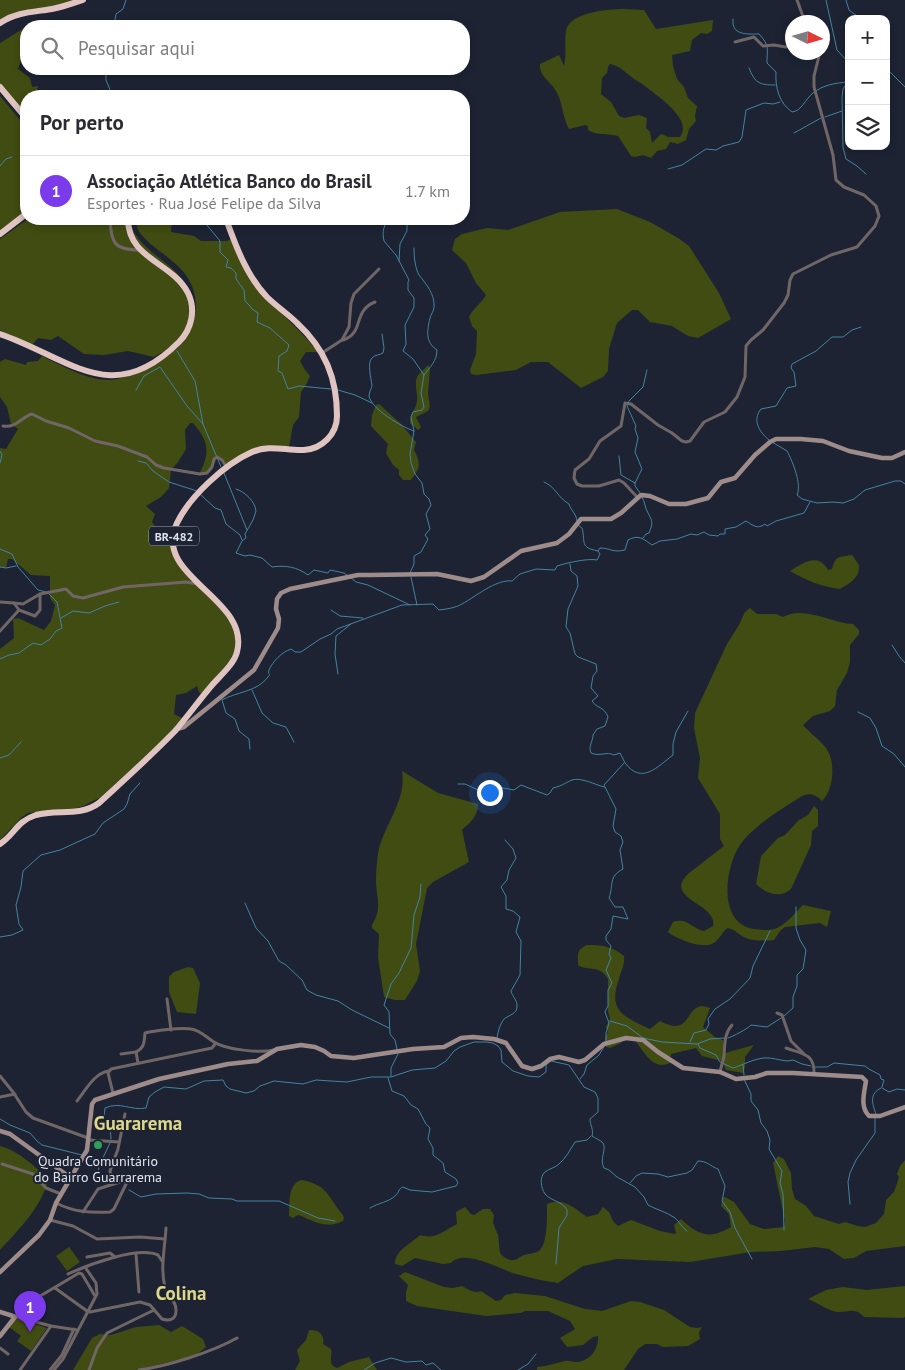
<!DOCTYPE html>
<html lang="pt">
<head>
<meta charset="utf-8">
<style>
  body { margin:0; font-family:"PT Sans",sans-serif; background:#f7f7f7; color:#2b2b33 }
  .controls { position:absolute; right:15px; top:15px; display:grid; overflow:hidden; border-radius:10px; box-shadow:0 2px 8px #0003 }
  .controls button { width:45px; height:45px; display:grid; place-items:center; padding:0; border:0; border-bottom:1px solid #e1e1e2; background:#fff; color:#2b2b33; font:25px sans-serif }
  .compass { position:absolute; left:785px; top:15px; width:45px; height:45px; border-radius:50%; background:#fff; box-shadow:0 2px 8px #0003; rotate:95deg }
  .you { position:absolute; left:489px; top:792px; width:18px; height:18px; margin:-12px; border:4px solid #fff; border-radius:50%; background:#1a73e8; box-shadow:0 0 0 8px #1a73e833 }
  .badge { display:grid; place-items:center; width:32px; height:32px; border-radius:50%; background:#7c3aed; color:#fff; font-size:16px; font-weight:700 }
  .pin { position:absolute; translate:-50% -41px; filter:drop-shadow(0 1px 2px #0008) }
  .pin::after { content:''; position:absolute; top:26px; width:18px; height:15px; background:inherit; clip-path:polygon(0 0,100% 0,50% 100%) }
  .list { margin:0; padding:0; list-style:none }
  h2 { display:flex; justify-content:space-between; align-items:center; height:65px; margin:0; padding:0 20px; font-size:21px }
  h2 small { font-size:16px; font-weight:400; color:#7c7c81 }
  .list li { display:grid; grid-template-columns:32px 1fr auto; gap:15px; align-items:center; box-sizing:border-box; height:70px; padding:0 20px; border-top:1px solid #e1e1e2 }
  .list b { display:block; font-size:19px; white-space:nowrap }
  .list p { margin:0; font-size:16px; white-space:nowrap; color:#7c7c81 }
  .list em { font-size:16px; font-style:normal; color:#7c7c81 }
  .icon { flex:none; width:28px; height:28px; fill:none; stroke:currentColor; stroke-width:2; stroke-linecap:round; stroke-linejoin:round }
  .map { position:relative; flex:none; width:905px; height:1370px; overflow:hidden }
  .search { position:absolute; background:#fff; box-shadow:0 2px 8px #0003; left:20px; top:20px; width:450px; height:55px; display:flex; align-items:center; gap:12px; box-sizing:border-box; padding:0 18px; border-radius:20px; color:#7c7c81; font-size:19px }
  .panel { position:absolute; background:#fff; box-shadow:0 2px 8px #0003; left:20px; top:90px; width:450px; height:135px; border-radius:20px }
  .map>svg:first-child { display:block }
  .green { fill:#404c12; fill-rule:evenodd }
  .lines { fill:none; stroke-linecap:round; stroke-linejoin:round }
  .stream { stroke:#4384a2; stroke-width:1 }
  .street { stroke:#716666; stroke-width:3 }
  .secondary { stroke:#9e8c8b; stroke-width:4.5 }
  .highway { stroke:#e0c4c2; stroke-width:6 }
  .leisure-dot { fill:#2e9e5b; stroke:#1d2333; stroke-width:2 }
  .labels { text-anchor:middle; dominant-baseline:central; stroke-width:4; stroke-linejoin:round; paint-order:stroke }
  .shield { fill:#1d2333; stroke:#a5a9b6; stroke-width:1 }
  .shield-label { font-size:12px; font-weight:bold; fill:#dfe3ee }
  .poi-label { font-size:14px; fill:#dfe3ee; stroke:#1d2333 }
  .district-label { font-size:19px; font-weight:bold; fill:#ddd889; stroke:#1d2333 }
</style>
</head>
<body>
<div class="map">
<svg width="905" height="1370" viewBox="0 0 905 1370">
  <rect width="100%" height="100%" fill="#1d2333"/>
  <g class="green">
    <polygon points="0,0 79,0 18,14 0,23"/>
    <path d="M624,9L644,10L656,29L713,20L712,31L707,34L701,33L692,40L690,51L672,55L673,66L677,79L684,87L688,98L697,106L695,116L696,121L689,129L686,140L678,144L670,142L666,149L657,151L651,158L643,155L635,157L631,156L618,136C609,133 596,136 588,130V126L585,125L569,129C562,117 563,102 556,91C551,81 539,77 540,64L559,55L564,66C567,53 564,42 566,31C569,12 609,9 624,9ZM610,64C622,66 630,78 641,83C653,93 695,119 680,137H668L662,134L660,135L652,143L650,132L646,128L647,118L639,115L624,118L619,116L611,102L601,94L602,78L607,73L608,67Z"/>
    <polygon points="26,29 26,35 24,39 26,62 22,58 18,69 30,78 32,87 38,86 36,96 26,96 26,119 0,89 0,43 21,30"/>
    <polygon points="0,96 26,127 26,214 0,233"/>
    <path d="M617,209L650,222L678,238L689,246L719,293L731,319L698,338L688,336L672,326L650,322L638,310H632L617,323L609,349L608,371L603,377L581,388L548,362H531L516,370L476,375L471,374L470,370L476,354L477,331L472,326L469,317C473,308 482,303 486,295L476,283L466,263L452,250L455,239L462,234L487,228L508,230L560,212Z"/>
    <path d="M28,219H129C138,261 202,265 189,318C185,337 171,348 154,357L128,351L104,355L84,354L58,336L51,340L38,338L32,345L0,330V239Z"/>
    <path d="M135,219H172L171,232L194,236L201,241H227L233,238C238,250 242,263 249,273C267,304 296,324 318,352H306L300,361L305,370L310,376L306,385L301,392L299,417L293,425L289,447L273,446L227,466L217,458L211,471L199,474C211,453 208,440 193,423H190L185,430L186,449L178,462L171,470L169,488L161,497L146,506L155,514L152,522L165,542L172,541L173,553L214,598L235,626V650L232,656L229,663L203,696L199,692L197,686L186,693L176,695L174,714L182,718L165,738L101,797L83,806L71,810H54L28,813L22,817L0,840V649L14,638L13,619L18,618L44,630L51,621L55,605L50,598V576L31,575L12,559H8L6,568L0,567V448L6,449L18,429L11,424L7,407L0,397V362L5,359L26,365L27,362L38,361L42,356C63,366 86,380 110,380C126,379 139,371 152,363C161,358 171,354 178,347C195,332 201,305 191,284C181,261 155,252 140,233C137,229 136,223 135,219Z"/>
    <path d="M428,365L430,368L428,394L430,406L428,411L416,417L421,427L418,430L410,423C409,414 416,410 417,401C418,393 414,385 417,377C419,373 425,369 428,365Z"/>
    <path d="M379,404L401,424L416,442L414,450C421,464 421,467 411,480H403L399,475V470L393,465L386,453L388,444L371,426L372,415L376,405Z"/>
    <path d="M852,555L859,565C860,578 850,583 840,589C822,587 805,580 790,571C803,563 818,552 828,570L832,569C836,556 837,557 852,555Z"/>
    <path d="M750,608L757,614H776L783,617C804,605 831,623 853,624L859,630V634L850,645V662L847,673L837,690L835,706L830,711L813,716L803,725C810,733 820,740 826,748C836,762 834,789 822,801C816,795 812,793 804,795C784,807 753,826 740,845C725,867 717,923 754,929C761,930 770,931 777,928C787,923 795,913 803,905L831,911L827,927L820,923L785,927L780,931L774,940C767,941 753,941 746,938C739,935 736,930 728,928C722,931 721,938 715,942C706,951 676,939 668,932L673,922C687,917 691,928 704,931L713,926C718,903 661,899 689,873L724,846L720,839V814L698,778L700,758L694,728L695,713L727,644L739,625L745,612Z"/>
    <path d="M402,771L438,793L478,804C478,817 470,822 462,830L469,862L433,882L427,888L416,944L420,971L417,981L405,1000H395L384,997L378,957L379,934L372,928V925C383,907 376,899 376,880C376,871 377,861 378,853C383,826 407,801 402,771Z"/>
    <path d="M814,806L818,810V826L812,831L811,845L791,889C780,899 765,893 756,884L761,856L778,838L785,835L799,820L808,815Z"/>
    <path d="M587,945C602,945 612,946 624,956C625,965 621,971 619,979C607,1012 625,1017 650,1029L660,1021C690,1037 685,1009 701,1006C704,1006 707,1007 710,1008L703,1027L715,1037L723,1040L725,1053L754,1045L745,1057V1067L743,1073L726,1070L722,1061L702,1056L696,1048L671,1054L670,1063C652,1071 644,1051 634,1039L624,1037L621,1043L610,1048L606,1047L605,1038L608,1032L606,1027L610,1019L608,1011V979C600,964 588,972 578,965C578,954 576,950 587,945Z"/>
    <polygon points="188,967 193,968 200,983 196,1014 177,1012 169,992 169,977 174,972"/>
    <path d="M0,1146C19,1151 35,1166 48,1180C41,1208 19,1229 0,1250Z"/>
    <path d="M778,1156L784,1159L791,1173L792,1189L795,1199L806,1206L814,1216L839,1224L845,1222L858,1226L865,1227L876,1223L884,1214L886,1200L894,1192L899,1177L897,1174L900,1166L905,1160V1246L866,1251L854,1258L844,1259L829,1249L815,1247L781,1251L751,1252L690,1262L617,1259L583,1266L558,1283C544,1281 530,1278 516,1274C501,1270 464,1248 451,1263L443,1264L415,1258L402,1266L395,1264C395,1250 411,1244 420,1235C436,1240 443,1231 457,1224L456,1212L465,1207L471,1214L474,1215L483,1209H490L494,1215L493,1223L498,1235L500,1253C506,1260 513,1263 520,1257C526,1253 534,1254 539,1251C548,1244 547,1215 547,1204C564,1197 574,1208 587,1217L598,1214L603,1207L609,1212L613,1221L618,1226L631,1220L660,1231L675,1234L676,1233L674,1225L681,1219C698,1235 709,1240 731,1227L729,1214L721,1206L723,1198L725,1197L734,1202L750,1224L764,1229L784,1227L785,1221L773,1163Z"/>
    <path d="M301,1180C327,1184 328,1197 343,1215L344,1218L343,1221C331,1227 322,1225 310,1220C306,1219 303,1216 298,1215L293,1218L289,1216C290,1204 287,1185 301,1180Z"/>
    <polygon points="69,1247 80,1262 67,1271 56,1256"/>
    <path d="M405,1272L444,1287L453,1288L462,1286C468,1289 474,1294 481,1291L496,1301L501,1300L505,1295L515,1293L545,1296L585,1309L602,1311L631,1301L640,1302L664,1310L690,1327L697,1328L702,1327L699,1332L700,1339L688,1346L663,1347L657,1344H645L638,1349L624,1370H537V1367C547,1366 556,1363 565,1361C568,1360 573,1362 577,1362C590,1361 599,1349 598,1336L593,1337L583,1345L567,1347L560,1338L575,1329L570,1321L548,1311H525L521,1313L486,1316L417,1306L406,1301V1292L408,1285L399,1276Z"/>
    <path d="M905,1286V1317L903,1318L864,1317C855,1307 849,1312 838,1312C831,1312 816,1302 808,1299L826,1290L843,1287L867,1290Z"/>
    <polygon points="16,1318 47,1328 31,1351 17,1341 21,1336 9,1327"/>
    <polygon points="159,1325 171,1332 182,1326 203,1339 206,1347 196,1355 138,1370 73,1370 92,1338 100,1334 111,1335 136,1327"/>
    <path d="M309,1330C319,1329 325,1335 323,1344L331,1349C333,1356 327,1365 337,1368L349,1362L369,1357L377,1370H295L300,1361L297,1350L306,1340Z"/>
  </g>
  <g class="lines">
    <g class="stream">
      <polyline points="826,0 837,50 849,63"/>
      <polyline points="846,0 849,10 861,19"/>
      <path d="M733,19C731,36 748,34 759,34C770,46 767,48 767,63L776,72C775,87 779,103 792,112C802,111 805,99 813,93C823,85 835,83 848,82"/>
      <polyline points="114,26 116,14 123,9 126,0"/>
      <path d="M749,68C755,83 759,85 775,85"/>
      <polyline points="886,68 905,87"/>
      <polyline points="106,69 106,80 111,92 110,96"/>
      <polyline points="849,80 843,89 842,97 843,147 846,159 857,166 866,174"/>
      <polyline points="825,117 842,111"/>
      <polyline points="794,133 821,118"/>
      <polyline points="0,166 6,159 12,157"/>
      <polyline points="668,169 682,165 706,149 716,150 723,146 739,142 742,137 746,110 764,103 773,104 780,102"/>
      <polyline points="202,219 220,241 220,252 228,260 226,267 231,268 236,273 236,279 244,290 245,301 250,306 252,309 258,313 257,322 270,328 289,345 287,351 279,356 278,371 282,373 288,389 299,386 331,389"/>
      <path d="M391,219C383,223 382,233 384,241L396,255L409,280L408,282V290L414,298V307L405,325L406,344L403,351L413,359L424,375L421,393L424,407L422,410L413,412L411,417L414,431L410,454L411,463L415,474L422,483L424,494L429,499L431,505L426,514L430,529L425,535L428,539L421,552L414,556V564L410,573"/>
      <path d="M414,248C414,256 415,268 419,275C426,284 435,294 434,307C434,311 431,314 430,318C427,331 425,342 437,350C437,361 430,367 424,375"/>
      <polyline points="399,261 400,244 407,231 407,219"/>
      <path d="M382,334L384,348L383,353C380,355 374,355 372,358C367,362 371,379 372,385C372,388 369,392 369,396C371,409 402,427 414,431"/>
      <polyline points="177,351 195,381 203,424 221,467"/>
      <polyline points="136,390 144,376 160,367 187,406 203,424"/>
      <polyline points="338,390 355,395 372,403"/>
      <path d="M769,440C759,432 752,420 761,409L776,406L787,388L796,386L794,372L791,368L792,364L816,351L832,337H843L852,330L861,327"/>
      <path d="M772,442L787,451C793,462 802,485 797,495L802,499L817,503L833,502L843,503L854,499L865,490L895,481H901L905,484"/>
      <polyline points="0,451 2,455 0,463"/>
      <polyline points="619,456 621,475 635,483 635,486 640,493"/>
      <polyline points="138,461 146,463 153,471 169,482 197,491"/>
      <polyline points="224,473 247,530"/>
      <path d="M544,482C556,487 557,497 569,504C571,511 576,513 577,521"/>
      <polyline points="635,483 642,469 635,452 638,438 635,429 636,426 627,406 629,401 643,387 647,370"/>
      <path d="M236,489C245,492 255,501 256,511L253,520L245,534L246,538L242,541L236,553L245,556L250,555L262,558L272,567C286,565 297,567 308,575L314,570L328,573L330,570L344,573L348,576"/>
      <polyline points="200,494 215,508 221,510 226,524 240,535 242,540"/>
      <path d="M642,497C645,502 645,508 648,513C653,522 653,523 649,533L646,534L643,538"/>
      <path d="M578,525L582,528C586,543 579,547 598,551L600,548C611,548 612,553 625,550L628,540C639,534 643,539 652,545L660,541L677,539L691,534L697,535L704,532L709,535L718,536L720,534H725V529L736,527L746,521C753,525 757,530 765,524L767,526L776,521L804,513L810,502"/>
      <polyline points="0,549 12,554 18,567 38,590 46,592"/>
      <path d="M570,564L571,571L577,576L578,586L568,609L566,627L570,633L575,654L578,657L596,664L597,671L593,676L591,688L598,696L592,701C597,709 604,706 608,717L605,726L597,729L593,735C593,741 588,747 591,753C599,757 607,751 614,755L620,753C622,756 623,760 625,763C642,785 657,767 673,755V744L676,732L688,711"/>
      <polyline points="0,567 6,568 16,566"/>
      <polyline points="411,577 417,605"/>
      <polyline points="351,578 356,582 368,585 410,605"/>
      <polyline points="331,610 340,616 363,618"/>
      <polyline points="61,618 73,611 89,613 105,606 119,602"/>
      <polyline points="892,645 899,656 905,663"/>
      <polyline points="0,659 9,655 19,653 33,643 41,645 50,639 56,631 62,628 57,602 49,594"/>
      <polyline points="338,674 335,654 336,636 351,624"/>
      <polyline points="252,690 262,713 273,723 286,727 294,742"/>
      <polyline points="858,712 870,718 876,728 882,746 894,754 905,767"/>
      <path d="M250,749L249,739L239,731L235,719L226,713L222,700C236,692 257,692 268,677C272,672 267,676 269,670C273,661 282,652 291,649L295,652H301L320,639L331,634L337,629L402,605L433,604L439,610C447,609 455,608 462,604C475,597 496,579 512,581L520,574L536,569L555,570L557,566C566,563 588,558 597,560L600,554L598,551"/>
      <polyline points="0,758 9,755 21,742"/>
      <path d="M458,784H465L478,790L498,787L514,790L521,785L547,795L550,793L553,788C562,786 565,783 572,780C581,777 596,785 604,787"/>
      <polyline points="245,903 256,928 268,941 279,961 286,965 302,980 307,990 316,995 338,1001 352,1010 389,1028"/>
      <polyline points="0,937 12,935 23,930 19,924 16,905 21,887 23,871 41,855 60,850 95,834 103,823 124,809 127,804 130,794 140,783"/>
      <polyline points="784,1016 793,1008 793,997 797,986 797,975 803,969 806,950 800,940 796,928 796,907"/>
      <polyline points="610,1021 627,1026 643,1038 662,1042 697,1044 710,1039 724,1038"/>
      <path d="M497,1038C498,1031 500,1024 504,1019C509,1015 518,1014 517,1005C517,1000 512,996 511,991L520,975L521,941L516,932L520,917L513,911L506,909V896L501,887L507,880L509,870L516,858L513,849L505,840"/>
      <path d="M728,1038C732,1037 749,1028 751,1025L767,1027L781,1018"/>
      <path d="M606,1041V1033L609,1023L605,1012L608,1006V990L612,983L606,970L611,958L609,954L611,946L606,940V936L611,929L613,916L628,919L623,907H615L609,898C614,884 608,877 623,869L620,850L623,842L621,836L615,832L613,826L616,809L604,785L624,763"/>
      <polyline points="690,1042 694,1033 706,1030 709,1024 708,1019 715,1009 730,999 750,978 753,966 770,931"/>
      <path d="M698,1044L700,1048L716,1055L720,1062L733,1068C743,1065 753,1059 764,1058C774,1057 785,1063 793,1060L802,1064L811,1066"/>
      <polyline points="397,1049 395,1040 390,1034 389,1012 384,1005 391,984 399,973 411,948 414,915 420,897 421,884"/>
      <polyline points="743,1065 744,1075"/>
      <polyline points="815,1067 827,1067 834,1063 865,1066 869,1069 880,1075 881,1079 884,1080 882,1087"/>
      <polyline points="391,1076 391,1068 398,1054"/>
      <polyline points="580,1079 584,1074 587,1065 599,1055 605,1045"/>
      <polyline points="744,1079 751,1094 751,1101 758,1110 761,1123 767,1131 770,1140 769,1149 782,1171 780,1183 783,1194 784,1230"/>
      <polyline points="882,1088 889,1092 897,1089 905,1090"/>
      <path d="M876,1114C872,1103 869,1094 881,1088"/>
      <polyline points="0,1119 10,1125 30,1133 37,1141 42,1145 82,1155"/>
      <path d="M111,1139C112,1127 102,1124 105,1108C120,1101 131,1111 146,1108L149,1097L155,1092L164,1087L186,1089L204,1081L223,1080L226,1086L230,1089L246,1093L254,1091L260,1086L274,1081L303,1084L316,1080L347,1082L371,1077H391L412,1070L435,1068L446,1061L454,1051L460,1047L474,1042H486L493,1043L498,1046L501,1050L502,1062L513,1071L528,1076L539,1077L546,1072V1065L551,1061L569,1065L584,1087L595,1092L598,1098V1112L590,1119C590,1125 594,1130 592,1136C595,1138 600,1140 603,1143C607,1149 599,1159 604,1168L609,1170L617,1177L635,1187L644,1197L648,1205C657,1210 667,1212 675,1218C680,1222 681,1227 687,1231"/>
      <polyline points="85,1157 98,1162"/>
      <polyline points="98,1163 99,1173"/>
      <polyline points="99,1163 101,1162 110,1143"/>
      <path d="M630,1183L636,1176L642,1173L658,1174L668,1177L687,1173L692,1170L698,1161C707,1161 710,1166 718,1169L725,1186L722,1201L730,1212L735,1228L752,1259"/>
      <polyline points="129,1190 141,1197 156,1194 187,1193 199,1194 209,1198 232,1199 237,1201 279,1201 318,1218 335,1221"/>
      <polyline points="850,1204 848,1182 850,1173 856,1160 875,1133 875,1118"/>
      <path d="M370,1208C378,1203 389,1202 395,1196C399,1193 398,1189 403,1187L410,1190L432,1192L456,1186L458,1183L456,1179L445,1172L443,1163L433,1155V1148L428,1139L430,1128L426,1124L418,1109L411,1105L404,1096L392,1091L388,1078"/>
      <path d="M556,1264L559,1228L567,1215V1210C562,1201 551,1201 545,1194C541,1188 539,1177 545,1172C550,1168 555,1168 559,1164C566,1158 570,1150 575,1142L587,1140L591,1136"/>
      <polyline points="364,1370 375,1363 391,1358 406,1362 422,1361 426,1365 433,1363 441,1370"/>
      <polyline points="518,1370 528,1364 536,1354"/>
    </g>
    <g class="street">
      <polyline points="797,0 805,22"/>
      <polyline points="735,42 754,37 763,46 774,45 786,47 792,45"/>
      <polyline points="104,96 110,93 129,96"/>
      <path d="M110,219C111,244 115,250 140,250"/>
      <path d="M343,340C365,333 352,311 375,302"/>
      <polyline points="322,353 342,340 349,327 351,303 354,294 379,269"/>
      <path d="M3,426C17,428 21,417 32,414L46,421L69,428L95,441L118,446L147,457L156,465L164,468L200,474L207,473L212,467L214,459L217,457L222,460L227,468"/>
      <polyline points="638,498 624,483 619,480 599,486 582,486 577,484 574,478 575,470 589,459 600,441 621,426 625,403 631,404 658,425 672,433 682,441 686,442 690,441 704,422 725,412 737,397 745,377 746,346 751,340 763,330 784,303 788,295 790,280 793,274 831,255 857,247 875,226 879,216 876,206 864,195 844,187 836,180 833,155 814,87 814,76 820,52"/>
      <polyline points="0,602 14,603 19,610 35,616 40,610 40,594 66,589 73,596 83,598 123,587 186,582 198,584"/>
      <polyline points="14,603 23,604 40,594"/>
      <polyline points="0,631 19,610"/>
      <polyline points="167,999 171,1030"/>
      <polyline points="777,1013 782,1015 791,1041 804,1054"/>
      <path d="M786,1048C802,1054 815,1053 814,1074"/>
      <polyline points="121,1054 136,1052"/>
      <path d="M138,1063L136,1052C145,1047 144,1042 145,1033C153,1031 182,1027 191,1029C200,1030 207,1038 214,1042C226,1050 260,1053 274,1050"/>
      <path d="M720,1072C721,1067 723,1061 724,1056C725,1044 724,1034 732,1025"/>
      <polyline points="0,1076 13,1092 26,1112 33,1118 88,1138"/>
      <polyline points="113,1093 108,1073 111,1069 212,1048 215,1044"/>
      <polyline points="0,1097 15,1094"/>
      <path d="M77,1101C85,1091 95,1072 109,1071"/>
      <polyline points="89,1140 119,1142"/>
      <polyline points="2,1164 33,1174 46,1188 61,1194"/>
      <polyline points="113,1184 110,1171 118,1149 125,1114"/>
      <path d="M56,1203C74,1212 90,1213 110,1212L114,1209L127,1182L123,1181L98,1189L83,1212"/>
      <polyline points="50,1220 73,1226 97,1239 140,1237 165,1239"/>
      <polyline points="136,1254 139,1292"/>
      <polyline points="87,1257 110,1253 115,1257"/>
      <path d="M68,1274C88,1265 137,1246 158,1255L162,1261"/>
      <polyline points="55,1288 87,1311"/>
      <path d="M87,1311L90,1312L140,1302L150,1305L162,1319C169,1321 176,1320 176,1311C177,1301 167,1296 165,1287C160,1269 165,1247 166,1228"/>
      <polyline points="14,1316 51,1326 77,1330"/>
      <polyline points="15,1317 25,1305 79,1273 82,1274 95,1296"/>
      <polyline points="0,1348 8,1354"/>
      <polyline points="20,1370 51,1326"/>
      <polyline points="50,1370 62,1355 74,1329"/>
      <polyline points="54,1370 63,1359 97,1294 96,1283 85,1267"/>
      <polyline points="89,1370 97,1348 107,1333 154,1310"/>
      <path d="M139,1370C168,1366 212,1352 237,1338"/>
    </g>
    <g class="secondary">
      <polyline points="177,729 184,727 254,670 278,628 279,619 276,609 277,599 281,593 290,589 358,575 370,575 437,574 471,581 484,577 521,551 557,543 569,534 581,519 611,519 621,513 641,495 650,496 669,504 686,504 708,498 721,482 735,478 755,455 770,442 776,439 801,439 823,441 849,451 882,458 892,458 905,452"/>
      <polyline points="0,1131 10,1134 71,1178"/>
      <path d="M0,1272L39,1235L50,1220L56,1203L87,1150L92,1104L95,1100L159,1079L228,1064L257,1061L277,1049L301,1045L315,1047L324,1051L331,1056L354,1058L413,1049L444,1047L461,1038L473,1037L494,1039L506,1043L522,1066L532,1069L541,1066L550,1059L559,1057L579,1062L585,1060L604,1044L626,1038L643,1040L658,1052L683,1068L720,1072L736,1079L755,1077L767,1073H793L862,1077L866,1081C864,1094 860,1107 869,1116H880L905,1107"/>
      <polyline points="0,1312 13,1316"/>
      <polyline points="0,1336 15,1317"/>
    </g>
    <g class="highway">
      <path d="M0,23C16,12 34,12 52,9C63,7 73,3 83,0"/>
      <polyline points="0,87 26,118"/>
      <polyline points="0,234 26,214"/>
      <path d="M0,334C70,358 112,409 179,342C192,329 196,309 188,293C172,262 128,259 128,219"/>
      <path d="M0,844C14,835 17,821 36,815C57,809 80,817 99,803C125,779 151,756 175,731C188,716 200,699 213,684C221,675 234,664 237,652C251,598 151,577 177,523C190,496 225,464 252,452C270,444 286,451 304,450C322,449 337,434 337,416C337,378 325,349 297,323C288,314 276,306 267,297C246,275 236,246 226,219"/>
    </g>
  </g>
  <circle class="leisure-dot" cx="98" cy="1145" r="5"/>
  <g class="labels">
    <rect class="shield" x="149" y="526.5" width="50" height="19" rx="4"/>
    <g class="shield-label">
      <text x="174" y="536">BR-482</text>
    </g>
    <g class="poi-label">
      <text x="98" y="1161">Quadra Comunitário<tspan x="98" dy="16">do Bairro Guarrarema</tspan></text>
    </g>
    <g class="district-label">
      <text x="138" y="1123">Guararema</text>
      <text x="181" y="1293">Colina</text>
    </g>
  </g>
</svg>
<div class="controls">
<button>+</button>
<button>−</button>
<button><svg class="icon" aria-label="layers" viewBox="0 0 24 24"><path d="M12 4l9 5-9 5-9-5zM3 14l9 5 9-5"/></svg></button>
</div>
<svg class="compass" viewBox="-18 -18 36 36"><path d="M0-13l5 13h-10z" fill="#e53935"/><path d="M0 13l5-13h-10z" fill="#7c7c81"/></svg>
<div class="you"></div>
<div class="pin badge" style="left:30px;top:1332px">1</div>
<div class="search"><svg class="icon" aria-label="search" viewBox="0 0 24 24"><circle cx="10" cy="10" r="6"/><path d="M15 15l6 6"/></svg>Pesquisar aqui</div>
<section class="panel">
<h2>Por perto<small></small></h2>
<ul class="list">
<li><span class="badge">1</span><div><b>Associação Atlética Banco do Brasil</b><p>Esportes · Rua José Felipe da Silva</p></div><em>1.7 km</em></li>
</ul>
</section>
</div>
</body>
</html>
